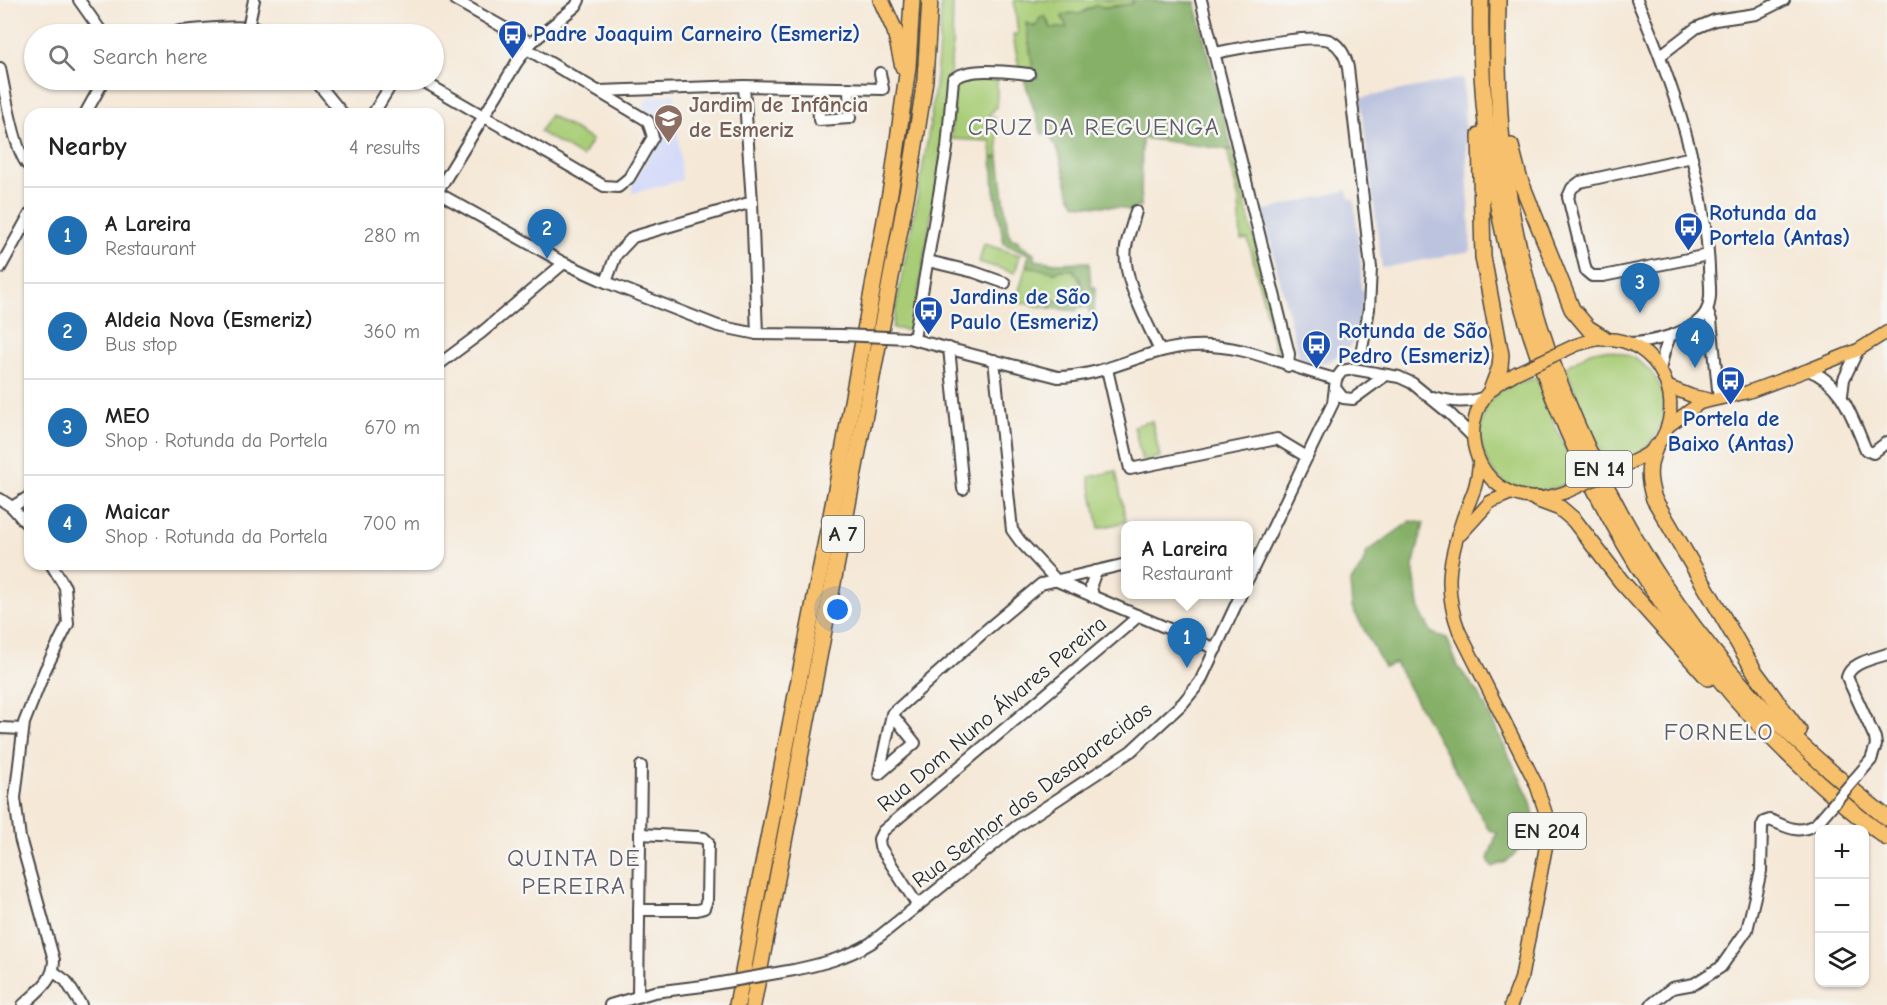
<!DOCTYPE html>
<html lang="en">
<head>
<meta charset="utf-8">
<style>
  body { margin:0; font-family:"Comic Neue",sans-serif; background:#f6f6f6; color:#222 }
  .controls { position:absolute; right:18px; bottom:18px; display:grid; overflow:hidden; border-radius:12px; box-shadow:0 2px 4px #0004 }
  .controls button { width:54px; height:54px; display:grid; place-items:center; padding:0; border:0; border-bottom:2px solid #e0e0e0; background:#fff; color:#222; font:30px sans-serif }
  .you { position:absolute; left:838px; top:610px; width:21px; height:21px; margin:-15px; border:4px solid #fff; border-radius:50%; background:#1a73e8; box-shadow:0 0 0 9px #1a73e833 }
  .badge { display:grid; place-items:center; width:39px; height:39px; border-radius:50%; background:#1f6fb2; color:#fff; font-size:20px; font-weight:700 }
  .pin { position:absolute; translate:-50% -50px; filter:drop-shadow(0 2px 3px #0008) }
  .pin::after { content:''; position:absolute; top:32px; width:21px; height:18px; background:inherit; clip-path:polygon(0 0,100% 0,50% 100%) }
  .popup { position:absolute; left:1121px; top:521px; width:132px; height:78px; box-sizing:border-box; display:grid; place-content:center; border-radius:12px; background:#fff; filter:drop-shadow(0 2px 4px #0005); font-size:20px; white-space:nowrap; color:#767676 }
  .popup b { font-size:22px; color:#222 }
  .popup::after { content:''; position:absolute; left:50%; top:100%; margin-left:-12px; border:12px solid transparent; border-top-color:#fff }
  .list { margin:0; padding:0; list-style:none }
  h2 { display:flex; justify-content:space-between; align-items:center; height:78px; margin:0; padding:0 24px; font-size:26px }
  h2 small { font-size:20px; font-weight:400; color:#767676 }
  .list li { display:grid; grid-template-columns:39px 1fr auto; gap:18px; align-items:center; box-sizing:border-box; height:96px; padding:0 24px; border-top:2px solid #e0e0e0 }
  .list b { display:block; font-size:22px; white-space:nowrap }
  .list p { margin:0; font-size:20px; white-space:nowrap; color:#767676 }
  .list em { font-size:20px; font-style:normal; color:#767676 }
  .icon { flex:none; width:33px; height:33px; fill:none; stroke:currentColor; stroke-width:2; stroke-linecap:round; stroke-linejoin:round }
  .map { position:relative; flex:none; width:1887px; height:1005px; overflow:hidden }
  .search { position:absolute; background:#fff; box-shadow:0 2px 4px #0004; left:24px; top:24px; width:420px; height:66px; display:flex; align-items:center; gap:15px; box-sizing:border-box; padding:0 21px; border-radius:33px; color:#767676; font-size:22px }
  .panel { position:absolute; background:#fff; box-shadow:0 2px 4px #0004; left:24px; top:108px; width:420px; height:462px; border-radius:18px }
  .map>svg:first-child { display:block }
  .built { fill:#d2d9f9 }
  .industrial { fill:#bcc3de }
  .green { fill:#a9cd77; stroke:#6a7c51; stroke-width:1.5 }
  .forest { fill:#86b068; stroke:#586e4a; stroke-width:1.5 }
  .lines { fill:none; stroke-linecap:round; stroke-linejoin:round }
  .minor-casing { stroke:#494745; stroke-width:14 }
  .major-casing { stroke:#494745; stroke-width:15 }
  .highway-casing { stroke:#494745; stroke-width:18 }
  .minor { stroke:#fff; stroke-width:10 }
  .major { stroke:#f7c06c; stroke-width:12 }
  .highway { stroke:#f7c06c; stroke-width:15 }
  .minor-bridge-casing { stroke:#494745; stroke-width:14; stroke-linecap:butt }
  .major-bridge-casing { stroke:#494745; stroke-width:15; stroke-linecap:butt }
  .minor-bridge { stroke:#fff; stroke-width:10 }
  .major-bridge { stroke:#f7c06c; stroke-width:12 }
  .labels { text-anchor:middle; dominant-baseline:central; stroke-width:5; stroke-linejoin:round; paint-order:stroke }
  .shield { fill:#f6f6f2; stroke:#686867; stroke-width:1.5 }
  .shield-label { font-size:21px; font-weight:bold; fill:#2b2b2b }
  .transit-label { font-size:22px; font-weight:bold; fill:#164399; stroke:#f6f6f2; text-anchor:start }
  .education-label { font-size:22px; font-weight:bold; fill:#785e54; stroke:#f6f6f2; text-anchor:start }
  .street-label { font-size:22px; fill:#2b2b2b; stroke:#f6f6f2 }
  .neighbourhood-label { font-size:24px; letter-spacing:1.5px; fill:#615c6b; stroke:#f6f6f2 }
</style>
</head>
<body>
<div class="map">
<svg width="1887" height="1005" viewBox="0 0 1887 1005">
  <rect width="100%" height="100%" fill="#f6f6f2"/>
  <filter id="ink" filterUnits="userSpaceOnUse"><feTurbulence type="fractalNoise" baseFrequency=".0167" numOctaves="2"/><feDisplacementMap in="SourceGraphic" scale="12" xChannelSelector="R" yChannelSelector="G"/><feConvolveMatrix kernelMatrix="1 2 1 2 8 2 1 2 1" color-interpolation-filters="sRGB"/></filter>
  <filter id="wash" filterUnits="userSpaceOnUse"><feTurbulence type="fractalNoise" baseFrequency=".008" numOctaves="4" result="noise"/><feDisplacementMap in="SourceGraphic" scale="24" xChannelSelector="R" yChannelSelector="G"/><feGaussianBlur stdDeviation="1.35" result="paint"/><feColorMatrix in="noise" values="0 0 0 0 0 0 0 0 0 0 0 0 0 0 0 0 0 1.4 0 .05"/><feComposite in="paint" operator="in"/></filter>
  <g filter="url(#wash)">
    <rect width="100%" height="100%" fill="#f5e8d7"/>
    <polygon class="built" points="675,94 682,180 633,193 631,188 660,137 658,122 645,110 644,104 649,97"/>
    <g class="industrial">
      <polygon points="1463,78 1471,251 1382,268 1360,98"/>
      <polygon points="1347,190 1349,198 1354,200 1361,265 1361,288 1364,292 1357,331 1354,341 1350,347 1330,361 1312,367 1300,362 1263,211"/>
    </g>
    <g class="green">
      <polygon points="919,0 922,0 918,83 906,167 903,166 914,84"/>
      <path d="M941,0H953L952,48L947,121L912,331L892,328C912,219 939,111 941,0Z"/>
      <polygon points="1014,0 1132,0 1133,4 1089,8 1080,14 1070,13 1062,17 1067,28 1051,28 1049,21 1036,27 1026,23 1033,68 1019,68 1013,35 1018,34"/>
      <polygon points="997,75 997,106 989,115 991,118 994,117 997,123 999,157 992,158 991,141 951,139 956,81 961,78"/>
      <polygon points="550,115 592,140 582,157 540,132"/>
      <polygon points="1227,150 1232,150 1281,350 1280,354 1277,356 1248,239 1241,240 1239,200"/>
      <polygon points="984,244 1020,255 1015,273 979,262"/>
      <polygon points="1026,266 1055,272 1061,270 1075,270 1084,293 1073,304 1050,301 1049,308 1016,302"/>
      <path d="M1598,350C1653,348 1688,407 1645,448C1636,457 1621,462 1609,469L1586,420L1566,367L1590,352Z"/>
      <path d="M1537,378L1557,430L1581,479C1560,487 1542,494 1519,489C1479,479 1467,418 1499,392C1509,384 1525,381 1537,378Z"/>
      <polygon points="1152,421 1160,457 1142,461 1134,426"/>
      <polygon points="1116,471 1126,522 1099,528 1089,477"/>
    </g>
    <g class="forest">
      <path d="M1132,0L1195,2L1232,150L1142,138L1141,207L1132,208L1129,211C1121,204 1089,207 1076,204L1070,195L1059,153L1048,133L1042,134L1024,79L1038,77L1037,72L1033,68L1026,23L1035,27L1040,18L1045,16L1051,28H1067L1062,16L1070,13L1080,14L1097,5L1105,8L1132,4Z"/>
      <polygon points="999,157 1008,232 1012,239 1017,240 1020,244 1034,253 1035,260 1057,263 1089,262 1091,286 1095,287 1094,314 1091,314 1088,308 1078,307 1077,311 1049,308 1050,301 1054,300 1072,304 1073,298 1078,293 1084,292 1079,276 1074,274 1075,270 1061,270 1055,272 1026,266 1029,254 1004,244 994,189 992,158"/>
      <polygon points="1411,521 1424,523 1413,566 1420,611 1432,633 1447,638 1458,667 1478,692 1530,799 1536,824 1533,847 1519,850 1506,862 1492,867 1488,859 1497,833 1489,830 1395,663 1384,667 1352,607 1350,583 1362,566 1367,552"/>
    </g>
  </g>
  <g filter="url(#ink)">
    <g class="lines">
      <defs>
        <g id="minor">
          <polyline points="79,0 103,34"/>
          <polyline points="455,0 531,43"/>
          <polyline points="1201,0 1289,354 1288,366"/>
          <polyline points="248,28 254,0"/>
          <path d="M170,34L180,31C210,29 247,22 275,34"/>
          <path d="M1214,53C1237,49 1314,32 1331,41C1341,47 1346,57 1348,68L1371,268L1369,309L1362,349"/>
          <polyline points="1661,55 1696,28 1715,20 1756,14 1784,0"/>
          <path d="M0,68C4,88 16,159 30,167"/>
          <polyline points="315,80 343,114"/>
          <polyline points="421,80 604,186 618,187 629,178 653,137 648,121 527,49"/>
          <polyline points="744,86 752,202 757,334"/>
          <polyline points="818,88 819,120 850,118 849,88"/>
          <polyline points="599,91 744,86 883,89 880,73"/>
          <polyline points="85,114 104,80"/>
          <polyline points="373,114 394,80"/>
          <polyline points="1692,157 1580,182 1572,188 1568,197 1586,271 1592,276 1603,276 1708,255"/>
          <polyline points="438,191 517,62 531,43 576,6 579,0"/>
          <polyline points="438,193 564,263 606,282 718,326 757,334 842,335"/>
          <path d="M1136,211C1133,223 1128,235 1126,247C1121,278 1148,323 1160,351"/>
          <polyline points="928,261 974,272 1005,283"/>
          <polyline points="0,268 30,214"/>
          <polyline points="606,282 616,255 633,237 752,202"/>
          <polyline points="1707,310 1711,320 1719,399"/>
          <path d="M908,338L1058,377C1105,377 1146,348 1193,346C1246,343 1285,367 1336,379"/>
          <path d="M914,339L947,148L953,79C970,66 1009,72 1029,74"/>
          <path d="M1628,343C1651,343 1694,333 1706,312C1713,299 1709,281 1709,267C1704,174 1673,84 1637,0"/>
          <polyline points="949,348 963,489"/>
          <polyline points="994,360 1012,530 1020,541 1057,581 1216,649"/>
          <polyline points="438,365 481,333 564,263"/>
          <polyline points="1107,369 1130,469 1277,439 1307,457"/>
          <polyline points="1660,370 1664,352 1670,336"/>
          <path d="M1808,370C1843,383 1852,418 1866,450L1873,453L1887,442"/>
          <polyline points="1336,389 1343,398 1353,399 1386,375"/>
          <polyline points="1842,395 1844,379 1858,350"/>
          <path d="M1433,397C1452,402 1466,404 1485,397"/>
          <polyline points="0,499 12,507 30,528"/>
          <polyline points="12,507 30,496"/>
          <polyline points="1248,579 1333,403 1336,379 1342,371 1353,369 1399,377 1412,383 1450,414 1473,437"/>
          <polyline points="1093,597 1091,585 1096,571"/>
          <polyline points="892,714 915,743 879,774 892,714 985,631 1041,584 1126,564"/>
          <polyline points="0,728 23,729"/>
          <path d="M1871,760L1876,745L1875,738L1847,677C1851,662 1874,659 1887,654"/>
          <polyline points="918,906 880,847 879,839 883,831 1120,632 1134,620 1136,615"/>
          <polyline points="639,910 697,910 704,908 707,900 708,842 704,838 697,837 640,834"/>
          <path d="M794,970C822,964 846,958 871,943L1017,826L1131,751L1183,703L1200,682L1241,594"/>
          <polyline points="54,972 66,981 81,1005"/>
          <polyline points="638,996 641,766"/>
          <path d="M23,1005C38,991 54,981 54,960L20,838L15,798L24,723L45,670L68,624L65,587L51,564"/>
          <polyline points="610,1005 654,992 703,986"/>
          <path d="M1651,1005L1672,988L1694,984L1721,967L1747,930L1761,871L1762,826L1764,822L1770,820C1788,827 1797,835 1816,824"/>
        </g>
        <g id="major">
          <path d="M1576,345C1585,342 1594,339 1603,339C1658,336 1691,405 1656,447C1649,455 1637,459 1628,464"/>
          <path d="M1516,373C1508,378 1499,382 1492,388C1453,428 1478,495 1534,498C1545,499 1556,495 1566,492"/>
          <polyline points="1669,387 1692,396 1707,399"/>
          <polyline points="1667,427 1700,403 1748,392 1808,370 1858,350 1887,332"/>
          <path d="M1479,464C1477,489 1471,496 1463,518C1449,560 1443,588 1459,631L1536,784L1546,814L1547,841L1521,979L1511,1005"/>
          <polyline points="1461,534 1490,502 1511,493"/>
        </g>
        <g id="highway">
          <polyline points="881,0 895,31 903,67"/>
          <path d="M1481,0C1473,319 1629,649 1887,838"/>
          <path d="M1498,0C1497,57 1498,114 1505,170C1530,359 1621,554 1750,694C1792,739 1839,780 1887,818"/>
          <polyline points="1480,135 1483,257 1501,355 1500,367 1492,388"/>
          <polyline points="1511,146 1519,177 1572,309 1588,328 1604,338"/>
          <path d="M1655,448C1647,467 1648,480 1654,499L1755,672L1799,731"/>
          <polyline points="1536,499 1560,508 1574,520 1621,581 1708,678"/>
          <polyline points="737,1005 760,880 838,479 893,176 908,67 912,0"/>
          <polyline points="753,1005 910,177 925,80 930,0"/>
        </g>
      </defs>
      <use href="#minor" class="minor-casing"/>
      <use href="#major" class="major-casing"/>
      <use href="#highway" class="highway-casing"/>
      <use href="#minor" class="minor"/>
      <use href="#major" class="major"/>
      <use href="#highway" class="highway"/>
      <defs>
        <g id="minor-bridge">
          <polyline points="842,335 908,338"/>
          <polyline points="1816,824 1871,760"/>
          <polyline points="703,986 794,970"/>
        </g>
        <g id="major-bridge">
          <polyline points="1516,373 1576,345"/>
          <polyline points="1566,492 1628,464"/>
        </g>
      </defs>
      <use href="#minor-bridge" class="minor-bridge-casing"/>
      <use href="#major-bridge" class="major-bridge-casing"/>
      <use href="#minor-bridge" class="minor-bridge"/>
      <use href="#major-bridge" class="major-bridge"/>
    </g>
  </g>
  <defs>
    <symbol id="bus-pin" viewBox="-11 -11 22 30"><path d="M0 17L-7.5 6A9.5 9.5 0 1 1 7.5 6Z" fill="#1a4fb4" stroke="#f6f6f2"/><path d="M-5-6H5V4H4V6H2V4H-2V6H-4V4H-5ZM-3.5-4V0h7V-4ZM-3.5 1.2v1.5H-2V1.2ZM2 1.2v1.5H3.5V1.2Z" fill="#fff"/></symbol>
    <symbol id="school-pin" viewBox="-11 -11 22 30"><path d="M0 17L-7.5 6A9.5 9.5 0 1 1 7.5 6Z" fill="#8d6e63" stroke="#f6f6f2"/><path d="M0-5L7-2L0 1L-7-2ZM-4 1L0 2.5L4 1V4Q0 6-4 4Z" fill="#fff"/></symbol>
  </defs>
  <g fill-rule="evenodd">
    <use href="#bus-pin" x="496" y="18" width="33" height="45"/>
    <use href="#school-pin" x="652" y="102" width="33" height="45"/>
    <use href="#bus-pin" x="1672" y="210" width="33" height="45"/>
    <use href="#bus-pin" x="912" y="294" width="33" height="45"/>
    <use href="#bus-pin" x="1300" y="328" width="33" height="45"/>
    <use href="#bus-pin" x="1714" y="364" width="33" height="45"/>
  </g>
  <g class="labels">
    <g class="shield">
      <rect x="1566" y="451" width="66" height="36" rx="4.5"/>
      <rect x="822" y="516" width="42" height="36" rx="4.5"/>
      <rect x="1508" y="813" width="78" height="36" rx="4.5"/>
    </g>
    <g class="shield-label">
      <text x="1599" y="469">EN 14</text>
      <text x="843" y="534">A 7</text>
      <text x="1547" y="831">EN 204</text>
    </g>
    <g class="transit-label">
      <text x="533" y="34">Padre Joaquim Carneiro (Esmeriz)</text>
      <text x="1709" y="213">Rotunda da<tspan x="1709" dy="25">Portela (Antas)</tspan></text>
      <text x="950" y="297">Jardins de São<tspan x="950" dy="25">Paulo (Esmeriz)</tspan></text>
      <text x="1338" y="331">Rotunda de São<tspan x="1338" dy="25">Pedro (Esmeriz)</tspan></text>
      <text x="1731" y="419" text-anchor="middle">Portela de<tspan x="1731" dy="25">Baixo (Antas)</tspan></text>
    </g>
    <g class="education-label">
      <text x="689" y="105">Jardim de Infância<tspan x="689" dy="25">de Esmeriz</tspan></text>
    </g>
    <g class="street-label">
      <text transform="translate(992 714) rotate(-40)">Rua Dom Nuno Álvares Pereira</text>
      <text transform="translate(1032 795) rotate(-37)">Rua Senhor dos Desaparecidos</text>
    </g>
    <g class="neighbourhood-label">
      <text x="1094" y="127">CRUZ DA REGUENGA</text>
      <text x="1719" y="732">FORNELO</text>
      <text x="574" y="858">QUINTA DE<tspan x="574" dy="28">PEREIRA</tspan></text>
    </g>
  </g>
</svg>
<div class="controls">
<button>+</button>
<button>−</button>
<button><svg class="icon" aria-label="layers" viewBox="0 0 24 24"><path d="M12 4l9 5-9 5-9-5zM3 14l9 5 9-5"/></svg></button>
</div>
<div class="you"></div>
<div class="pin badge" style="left:1187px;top:668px">1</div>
<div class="popup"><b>A Lareira</b>Restaurant</div>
<div class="pin badge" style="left:547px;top:259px">2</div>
<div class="pin badge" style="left:1640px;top:313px">3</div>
<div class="pin badge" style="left:1695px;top:368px">4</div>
<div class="search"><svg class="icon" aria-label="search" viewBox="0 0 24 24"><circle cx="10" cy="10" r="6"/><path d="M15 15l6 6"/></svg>Search here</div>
<section class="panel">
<h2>Nearby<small>4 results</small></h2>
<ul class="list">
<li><span class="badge">1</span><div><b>A Lareira</b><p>Restaurant</p></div><em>280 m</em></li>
<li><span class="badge">2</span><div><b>Aldeia Nova (Esmeriz)</b><p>Bus stop</p></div><em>360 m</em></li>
<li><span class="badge">3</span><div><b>MEO</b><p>Shop · Rotunda da Portela</p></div><em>670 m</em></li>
<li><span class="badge">4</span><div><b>Maicar</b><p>Shop · Rotunda da Portela</p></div><em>700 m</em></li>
</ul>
</section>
</div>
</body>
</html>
